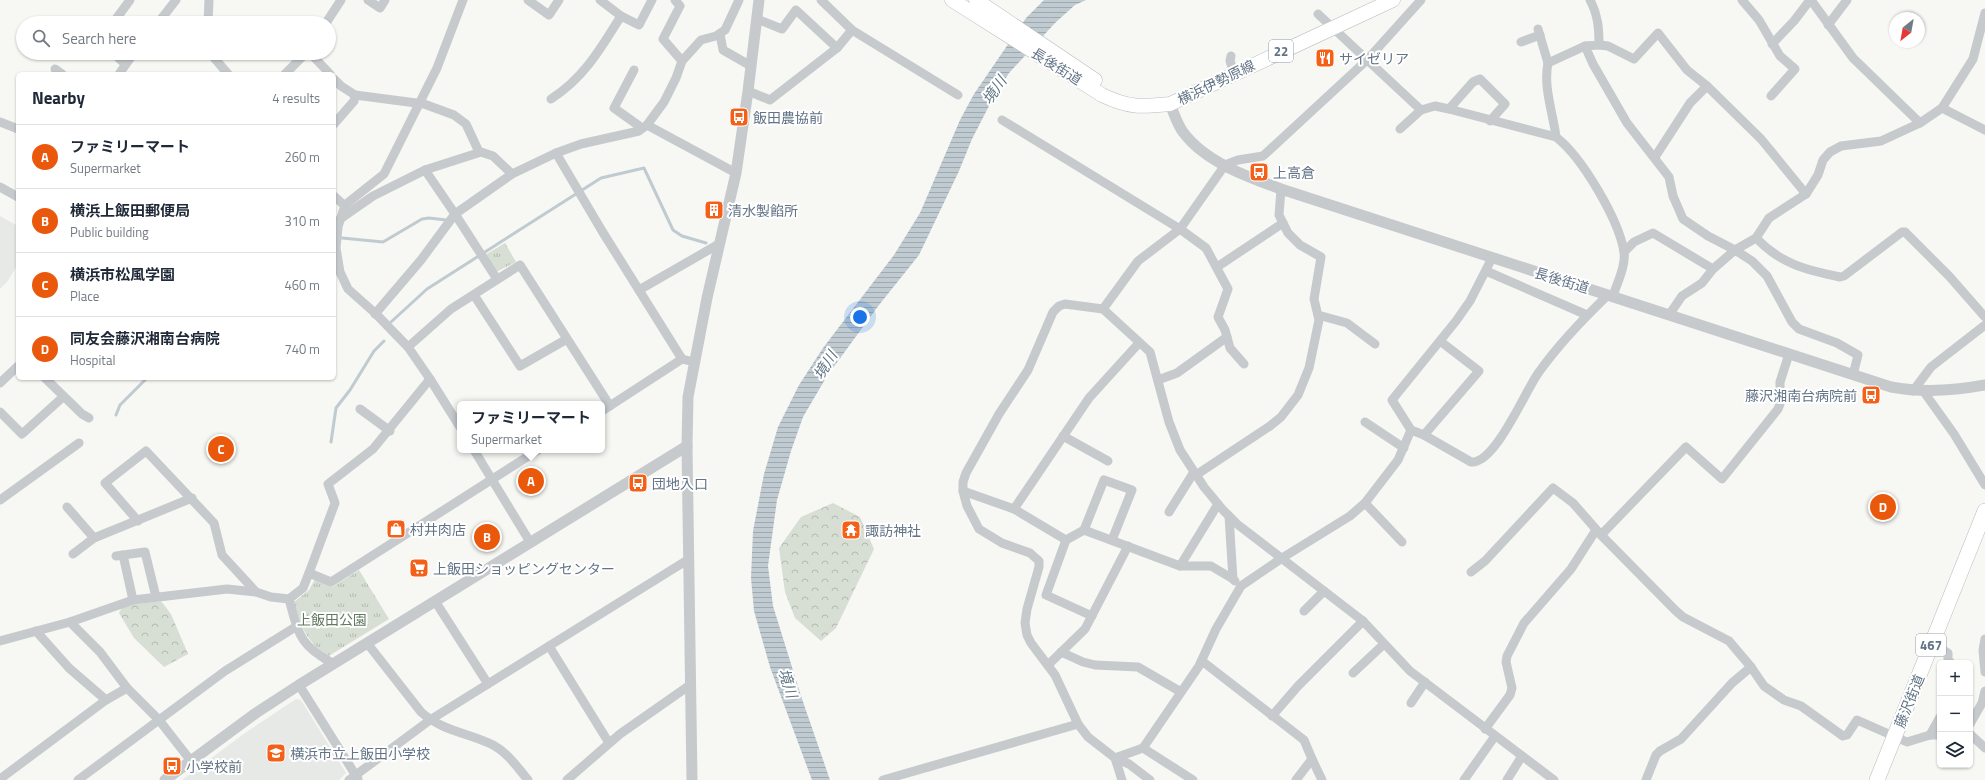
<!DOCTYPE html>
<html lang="en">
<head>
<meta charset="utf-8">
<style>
  body { margin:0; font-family:"Titillium Web","Noto Sans JP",sans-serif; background:#f6f6f7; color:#1f2937 }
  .controls { position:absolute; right:12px; bottom:12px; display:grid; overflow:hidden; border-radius:6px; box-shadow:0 1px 3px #0004 }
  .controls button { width:36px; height:36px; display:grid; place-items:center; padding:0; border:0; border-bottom:1px solid #e0e1e3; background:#fff; color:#1f2937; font:20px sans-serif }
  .compass { position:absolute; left:1889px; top:12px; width:36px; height:36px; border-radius:50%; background:#fff; box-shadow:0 1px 3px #0004; rotate:211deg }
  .you { position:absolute; left:860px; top:317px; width:14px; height:14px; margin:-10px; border:3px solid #fff; border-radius:50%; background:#1a73e8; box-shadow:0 0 0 6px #1a73e833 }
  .badge { display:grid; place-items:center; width:26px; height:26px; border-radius:50%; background:#ea580c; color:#fff; font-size:13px; font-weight:700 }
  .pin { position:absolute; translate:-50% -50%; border:2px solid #fff; box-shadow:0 1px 4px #0006 }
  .popup { position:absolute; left:457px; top:401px; width:148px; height:52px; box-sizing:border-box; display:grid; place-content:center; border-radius:6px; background:#fff; filter:drop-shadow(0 1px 3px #0005); font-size:13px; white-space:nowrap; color:#747a83 }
  .popup b { font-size:15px; color:#1f2937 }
  .popup::after { content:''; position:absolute; left:50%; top:100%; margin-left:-8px; border:8px solid transparent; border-top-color:#fff }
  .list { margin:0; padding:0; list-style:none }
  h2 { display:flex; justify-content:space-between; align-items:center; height:52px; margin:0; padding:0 16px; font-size:17px }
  h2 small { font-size:13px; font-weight:400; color:#747a83 }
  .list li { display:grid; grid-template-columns:26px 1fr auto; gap:12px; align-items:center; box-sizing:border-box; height:64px; padding:0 16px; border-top:1px solid #e0e1e3 }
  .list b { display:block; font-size:15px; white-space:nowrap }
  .list p { margin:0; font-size:13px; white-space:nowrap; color:#747a83 }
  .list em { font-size:13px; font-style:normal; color:#747a83 }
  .icon { flex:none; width:22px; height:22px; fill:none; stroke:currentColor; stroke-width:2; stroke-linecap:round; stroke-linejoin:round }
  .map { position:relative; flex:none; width:1985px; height:780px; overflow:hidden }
  .search { position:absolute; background:#fff; box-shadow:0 1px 3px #0004; left:16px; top:16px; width:320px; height:44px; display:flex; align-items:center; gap:10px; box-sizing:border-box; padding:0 14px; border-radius:22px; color:#747a83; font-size:15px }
  .panel { position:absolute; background:#fff; box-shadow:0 1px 3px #0004; left:16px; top:72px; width:320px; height:308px; border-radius:6px }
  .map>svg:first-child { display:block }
  .built { fill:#e7e9e7 }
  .forest { fill:url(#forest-crowns) }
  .park { fill:url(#park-tufts) }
  .water { fill:url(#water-rules) }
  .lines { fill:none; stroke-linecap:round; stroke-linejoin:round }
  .stream { stroke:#c0cbd1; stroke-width:3 }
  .primary-casing { stroke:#b9bdc1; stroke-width:15 }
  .trunk-casing { stroke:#b8bbbf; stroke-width:16 }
  .minor { stroke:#c6cacd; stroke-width:9 }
  .tertiary { stroke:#c6cacd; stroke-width:11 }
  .primary { stroke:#fff; stroke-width:14 }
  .trunk { stroke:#fff; stroke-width:15 }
  .labels { text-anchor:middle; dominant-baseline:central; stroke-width:4; stroke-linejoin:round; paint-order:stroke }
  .shield { fill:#fff; stroke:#929eab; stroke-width:1 }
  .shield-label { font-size:13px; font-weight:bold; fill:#637487 }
  .poi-label { font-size:14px; fill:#637487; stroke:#fff; text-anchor:start }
  .street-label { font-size:14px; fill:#637487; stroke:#fff }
  .park-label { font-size:14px; fill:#61795f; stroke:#fff }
  .water-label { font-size:15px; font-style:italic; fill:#5f7683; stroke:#fff }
</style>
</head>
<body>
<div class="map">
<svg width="1985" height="780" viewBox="0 0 1985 780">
  <defs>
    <pattern id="forest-crowns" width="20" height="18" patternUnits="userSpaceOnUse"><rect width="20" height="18" fill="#d7dfd4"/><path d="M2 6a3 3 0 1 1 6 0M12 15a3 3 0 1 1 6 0" fill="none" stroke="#b2b9b2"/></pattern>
    <pattern id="park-tufts" width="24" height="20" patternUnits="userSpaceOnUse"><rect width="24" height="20" fill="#d7dfd4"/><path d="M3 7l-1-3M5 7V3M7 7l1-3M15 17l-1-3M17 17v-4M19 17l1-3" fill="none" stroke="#b2b9b2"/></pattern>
    <pattern id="water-rules" width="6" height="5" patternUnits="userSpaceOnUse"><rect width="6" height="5" fill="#c0cbd1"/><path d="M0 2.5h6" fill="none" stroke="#a0a9af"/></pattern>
  </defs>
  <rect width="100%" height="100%" fill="#f7f7f3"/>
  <g class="built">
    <polygon points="0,216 18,226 18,264 7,282 0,289"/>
    <polygon points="296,699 301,700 346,773 339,780 182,780 245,733"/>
  </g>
  <g class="forest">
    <polygon points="833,503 860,517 874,549 836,628 821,641 795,618 785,592 779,548 801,517"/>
    <polygon points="161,601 171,614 188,654 164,667 134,638 119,613 123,606"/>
  </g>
  <g class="park">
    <polygon points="505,243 516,262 496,272 485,255"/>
    <path d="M359,570L389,619L327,657C304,636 303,631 294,602L309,590L315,579L332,587Z"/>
  </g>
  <polygon class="water" points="1044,0 1086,0 1075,5 1055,23 1009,73 990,104 972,139 959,171 919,255 879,305 827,376 803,417 791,451 777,500 768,566 773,606 801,696 830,780 812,780 770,667 754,611 751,578 753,531 764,474 778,427 799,385 823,348 894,255 920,213 960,120 974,94 1026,18"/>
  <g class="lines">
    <g class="stream">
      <polyline points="342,238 383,242 422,219 429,218 446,220"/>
      <polyline points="391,322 427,289 601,178 644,168 673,230 682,236 706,243"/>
      <polyline points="116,415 120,405 147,378"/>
      <polyline points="331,442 336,408 350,390 374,351 384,341"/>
    </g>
    <defs>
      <g id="primary">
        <path d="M952,0L1102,95C1129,108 1141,107 1170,104L1393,0"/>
        <polyline points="976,0 1095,80"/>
      </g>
      <polyline id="trunk" points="1877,780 1985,511"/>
    </defs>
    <use href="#primary" class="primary-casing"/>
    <use href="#trunk" class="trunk-casing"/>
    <g class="minor">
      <polyline points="368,0 380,8 385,0"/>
      <polyline points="528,0 549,15 559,0"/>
      <polyline points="600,0 621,16 639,25 652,0"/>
      <polyline points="675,0 680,6 663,39 682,61"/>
      <polyline points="821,0 852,30 958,95"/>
      <path d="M1590,0C1598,15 1599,28 1599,45L1585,46L1593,64L1627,123L1669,177L1673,196L1683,219L1708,236L1735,250L1752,261L1767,276L1792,322L1799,329L1837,343L1858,355L1853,375"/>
      <polyline points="1742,0 1759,20 1780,56 1795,69 1771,96"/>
      <polyline points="1811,0 1853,58 1920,123"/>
      <polyline points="1318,14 1421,110 1435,106 1449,109 1556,137"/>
      <polyline points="757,19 782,29 796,10 837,48"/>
      <polyline points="113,23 130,0"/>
      <polyline points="158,23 176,0"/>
      <polyline points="208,23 209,0"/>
      <polyline points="326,23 341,0"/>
      <polyline points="1828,25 1847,0"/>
      <polyline points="1538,29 1548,63"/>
      <polyline points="720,34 723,50 751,66"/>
      <polyline points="1521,42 1540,35"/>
      <polyline points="1772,44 1794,21 1810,0"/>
      <polyline points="1599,45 1608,46 1634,59 1658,33 1687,70 1707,86 1690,103 1655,157"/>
      <path d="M1585,46L1548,63C1543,87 1553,113 1556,137C1582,157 1619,220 1624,252C1626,266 1617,283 1613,296"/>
      <polyline points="113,53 125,64"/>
      <polyline points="210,53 228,74"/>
      <polyline points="310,53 330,74"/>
      <polyline points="1231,56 1230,61 1234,73"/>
      <polyline points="55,69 62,74"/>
      <polyline points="634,70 614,108 642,128"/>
      <polyline points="119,74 134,53"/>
      <polyline points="285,74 306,53"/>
      <polyline points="334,79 341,86 355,95 424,104 454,115 466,124 479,152"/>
      <polyline points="1707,86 1761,139 1806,194"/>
      <polyline points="748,91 770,100 837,48 852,30"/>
      <path d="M551,99C584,78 601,48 621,16"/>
      <polyline points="1942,108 1973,59 1985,13"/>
      <polyline points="1449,109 1473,82 1480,79 1505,104 1490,121"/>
      <polyline points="1002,120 1180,229 1206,248 1228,289 1218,317 1225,330 1230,348 1244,364"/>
      <polyline points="0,122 18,129"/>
      <polyline points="334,124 354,101 355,95"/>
      <polyline points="647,125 664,102 676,78 682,61 701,40 716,36 725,30 739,0"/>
      <polyline points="1400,129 1421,110"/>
      <polyline points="556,153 602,231 682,359 694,362"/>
      <polyline points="425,170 481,152 493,156 512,174"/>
      <polyline points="0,187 18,197"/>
      <polyline points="334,196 345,206"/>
      <polyline points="340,219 373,196 425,170 455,214 497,279"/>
      <path d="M1756,238C1781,264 1806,270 1840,277L1844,276L1902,232H1905L1949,276L1985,317"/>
      <polyline points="1624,252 1634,242 1653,233 1713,269"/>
      <path d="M1492,258L1470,301L1456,321L1392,400L1411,430L1424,435L1471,462C1495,465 1526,389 1539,372C1559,344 1583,319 1608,295"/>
      <polyline points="1217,267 1283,223"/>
      <polyline points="1486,271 1587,315"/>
      <polyline points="639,290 719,244"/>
      <polyline points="474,295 520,366 567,339"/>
      <polyline points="1103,309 1138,261 1180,229 1225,165 1238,160 1263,156 1367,60 1421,0"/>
      <polyline points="375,314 421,260 455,214 512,174 556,153 581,144 639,131 647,125 736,173"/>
      <polyline points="1318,315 1347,323 1375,344"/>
      <polyline points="1669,315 1682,296 1702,283 1713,269 1735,250 1756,238 1769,218 1806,194 1818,175 1823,160 1830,152 1841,146 1881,141 1920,123 1942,108 1985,130"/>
      <polyline points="408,347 451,309 520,265 610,406"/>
      <polyline points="45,378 82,414 89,418"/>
      <polyline points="1158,380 1177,373 1227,337"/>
      <polyline points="0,383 18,366"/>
      <polyline points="1913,391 1931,367 1985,325"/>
      <polyline points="1924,392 1954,434 1985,485"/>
      <polyline points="360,409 390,431"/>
      <polyline points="602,411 682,359"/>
      <polyline points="0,412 22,434 63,397"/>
      <polyline points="1365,422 1404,448"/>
      <polyline points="460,427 430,379 408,347 375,313 348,289 340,272 336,248 338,227 345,205 384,174 437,68 463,0"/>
      <polyline points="1424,435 1479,371 1440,341"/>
      <polyline points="1063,436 1108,461"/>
      <polyline points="474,450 530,542"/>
      <polyline points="1196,475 1270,426 1281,417 1298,395 1309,368 1319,320 1314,299 1321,257 1300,245 1288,233 1279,215 1281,189"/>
      <polyline points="963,491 1014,509 1066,540 1084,530 1180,566 1211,566 1233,579"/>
      <polyline points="0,500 79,443"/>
      <polyline points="1365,503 1402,542"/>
      <polyline points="67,507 94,538"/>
      <polyline points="1014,509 1089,398 1139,343"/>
      <polyline points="1169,512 1194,472"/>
      <polyline points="1229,516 1233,579 1235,581"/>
      <polyline points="138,521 105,483 146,451 214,523 222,555 256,592"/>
      <polyline points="1084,530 1104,480 1132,490 1112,540"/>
      <polyline points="1601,535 1675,610 1683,617 1729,641 1751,667 1764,686 1784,700 1801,706 1843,736 1847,735 1857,720 1907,742 1930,735 1940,735"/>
      <polyline points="1066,540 1046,595 1092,616"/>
      <polyline points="73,554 94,538 192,498"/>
      <polyline points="123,555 133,600"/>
      <polyline points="116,556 145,552 156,597"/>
      <polyline points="1180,566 1218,504"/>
      <polyline points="1471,572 1485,561 1553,488 1573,503 1601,535 1686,447 1722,479 1778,409 1780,404 1780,382 1789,354"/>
      <polyline points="309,573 335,503 328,484 373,449 430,379"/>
      <path d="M289,599C299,635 299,645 334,664"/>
      <polyline points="435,601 488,684"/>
      <polyline points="1304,611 1324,591"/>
      <polyline points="70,622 100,652 127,688"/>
      <polyline points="36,631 69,668 106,700"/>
      <polyline points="1985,639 1983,650 1985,672"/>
      <polyline points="0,641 70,622 133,600 227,589 256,592 271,597 289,599 303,588 309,573 331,582 538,450"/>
      <path d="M367,643L421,712C442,731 469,733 493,745C508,753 518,768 528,780"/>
      <polyline points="1932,643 1948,653 1948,660 1951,663"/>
      <polyline points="549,646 609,743"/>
      <polyline points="1061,652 1083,662 1095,665 1138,667 1181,692"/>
      <polyline points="1202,661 1304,740 1312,759 1296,780"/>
      <polyline points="1048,665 1085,629 1128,546"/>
      <polyline points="1353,673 1384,644"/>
      <polyline points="299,685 358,779"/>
      <polyline points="1411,703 1425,682"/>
      <polyline points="1272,716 1298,686 1363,621"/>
      <polyline points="1970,724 1982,703 1985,691"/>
      <polyline points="1485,729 1510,695 1512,688 1506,662 1507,656 1524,623 1571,569 1596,530"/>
      <polyline points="1970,734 1985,748"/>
      <polyline points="1930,735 1940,717"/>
      <polyline points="1143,748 1193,780"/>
      <polyline points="1115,758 1143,748 1199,666 1216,629 1241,586 1282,558 1350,516 1365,503 1398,460 1411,430"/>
      <polyline points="1115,758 1129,764 1150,780"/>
      <polyline points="1312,759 1322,780"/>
      <polyline points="0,779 106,700 127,688 159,720 191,761"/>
      <polyline points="78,780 225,671 297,626"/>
      <polyline points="349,780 430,720 689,559"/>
      <polyline points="567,780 620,734 690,685"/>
      <polyline points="883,780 1078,724"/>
      <polyline points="1122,780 1115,758 1088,737 1078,724 1055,675 1031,643 1027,635 1025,623 1027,609 1039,567 1039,561 1030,553 1002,543 979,529 967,506 963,491 963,482 966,473 999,414 1028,370 1053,312 1059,306 1065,304 1103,309 1150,352 1169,422 1180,450 1204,487 1223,510 1237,524 1363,621 1410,671 1554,780"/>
      <polyline points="1464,780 1495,736"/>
      <polyline points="1507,780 1522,756"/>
      <polyline points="1646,780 1656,755 1660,751 1681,739 1732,683 1751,667"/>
    </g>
    <g class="tertiary">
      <path d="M1170,104C1174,113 1177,124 1183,132C1205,162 1248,177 1281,189L1891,387C1923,393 1953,391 1985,385"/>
      <polyline points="165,780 256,713 299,685 687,446"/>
      <polyline points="692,780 687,446 688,397 707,298 736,173 748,91 759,0"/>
    </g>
    <use href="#primary" class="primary"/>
    <use href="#trunk" class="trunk"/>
  </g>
  <defs>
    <symbol id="restaurant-square" viewBox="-11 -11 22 22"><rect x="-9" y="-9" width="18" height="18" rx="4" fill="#f46017" stroke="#fff"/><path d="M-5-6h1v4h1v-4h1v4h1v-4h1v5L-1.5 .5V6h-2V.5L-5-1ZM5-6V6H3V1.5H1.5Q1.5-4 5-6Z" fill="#fff"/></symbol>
    <symbol id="bus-square" viewBox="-11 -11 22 22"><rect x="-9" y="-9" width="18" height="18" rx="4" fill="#f46017" stroke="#fff"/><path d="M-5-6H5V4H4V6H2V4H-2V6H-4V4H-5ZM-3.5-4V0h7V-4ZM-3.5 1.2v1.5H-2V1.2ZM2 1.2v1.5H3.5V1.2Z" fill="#fff"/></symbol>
    <symbol id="building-square" viewBox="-11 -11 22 22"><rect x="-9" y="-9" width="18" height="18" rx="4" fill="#f46017" stroke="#fff"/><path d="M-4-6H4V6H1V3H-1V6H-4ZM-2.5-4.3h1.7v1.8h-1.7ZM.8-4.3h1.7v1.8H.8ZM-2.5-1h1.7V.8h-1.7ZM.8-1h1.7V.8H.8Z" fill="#fff"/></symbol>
    <symbol id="shop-square" viewBox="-11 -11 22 22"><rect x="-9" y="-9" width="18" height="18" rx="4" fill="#f46017" stroke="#fff"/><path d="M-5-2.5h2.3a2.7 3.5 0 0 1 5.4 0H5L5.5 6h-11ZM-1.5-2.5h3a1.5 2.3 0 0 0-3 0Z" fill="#fff"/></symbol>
    <symbol id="temple-square" viewBox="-11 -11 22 22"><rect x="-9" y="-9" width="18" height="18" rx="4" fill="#f46017" stroke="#fff"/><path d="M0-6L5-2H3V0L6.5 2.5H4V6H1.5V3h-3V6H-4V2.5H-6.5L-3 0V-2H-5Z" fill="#fff"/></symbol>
    <symbol id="supermarket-square" viewBox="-11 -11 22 22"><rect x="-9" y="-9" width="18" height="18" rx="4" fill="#f46017" stroke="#fff"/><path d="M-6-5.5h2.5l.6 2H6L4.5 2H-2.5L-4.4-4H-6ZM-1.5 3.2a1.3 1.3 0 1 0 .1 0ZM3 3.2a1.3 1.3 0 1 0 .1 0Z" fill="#fff"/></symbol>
    <symbol id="school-square" viewBox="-11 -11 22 22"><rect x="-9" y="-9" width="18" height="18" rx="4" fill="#f46017" stroke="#fff"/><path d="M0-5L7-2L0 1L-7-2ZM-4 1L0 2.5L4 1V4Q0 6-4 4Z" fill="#fff"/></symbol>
  </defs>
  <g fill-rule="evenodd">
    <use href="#restaurant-square" x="1314" y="47" width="22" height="22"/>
    <use href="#bus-square" x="728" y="106" width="22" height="22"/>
    <use href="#bus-square" x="1248" y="161" width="22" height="22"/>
    <use href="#building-square" x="703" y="199" width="22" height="22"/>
    <use href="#bus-square" x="1860" y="384" width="22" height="22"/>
    <use href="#bus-square" x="627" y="472" width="22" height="22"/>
    <use href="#shop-square" x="385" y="518" width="22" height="22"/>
    <use href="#temple-square" x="840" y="519" width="22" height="22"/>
    <use href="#supermarket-square" x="408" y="557" width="22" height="22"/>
    <use href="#school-square" x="265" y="742" width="22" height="22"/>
    <use href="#bus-square" x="161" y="755" width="22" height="22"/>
  </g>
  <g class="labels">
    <g class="shield">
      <rect x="1269" y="40" width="24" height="22" rx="3"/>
      <rect x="1916" y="634" width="30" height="22" rx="3"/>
    </g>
    <g class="shield-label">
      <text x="1281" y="51">22</text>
      <text x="1931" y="645">467</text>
    </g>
    <g class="poi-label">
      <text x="1339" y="58">サイゼリア</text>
      <text x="753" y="117">飯田農協前</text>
      <text x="1273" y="172">上高倉</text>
      <text x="728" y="210">清水製餡所</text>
      <text x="1857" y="395" text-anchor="end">藤沢湘南台病院前</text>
      <text x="652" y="483">団地入口</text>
      <text x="410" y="529">村井肉店</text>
      <text x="865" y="530">諏訪神社</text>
      <text x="433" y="568">上飯田ショッピングセンター</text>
      <text x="290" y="753">横浜市立上飯田小学校</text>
      <text x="186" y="766">小学校前</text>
    </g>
    <g class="street-label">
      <text transform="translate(1057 66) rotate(32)">長後街道</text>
      <text transform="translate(1216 82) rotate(-26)">横浜伊勢原線</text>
      <text transform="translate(1562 280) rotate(17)">長後街道</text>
      <text transform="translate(1909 701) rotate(-68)">藤沢街道</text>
    </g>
    <g class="park-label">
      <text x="332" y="619">上飯田公園</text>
    </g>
    <g class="water-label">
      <text transform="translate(994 90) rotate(-55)">境川</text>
      <text transform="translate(825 365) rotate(-58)">境川</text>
      <text transform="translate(788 683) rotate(72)">境川</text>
    </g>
  </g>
</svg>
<div class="controls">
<button>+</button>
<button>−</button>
<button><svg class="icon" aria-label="layers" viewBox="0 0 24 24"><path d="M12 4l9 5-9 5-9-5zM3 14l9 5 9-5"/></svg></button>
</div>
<svg class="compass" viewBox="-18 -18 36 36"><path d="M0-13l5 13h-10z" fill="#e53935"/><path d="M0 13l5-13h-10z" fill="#747a83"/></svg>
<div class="you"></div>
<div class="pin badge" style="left:531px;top:481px">A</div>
<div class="popup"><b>ファミリーマート</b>Supermarket</div>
<div class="pin badge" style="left:487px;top:537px">B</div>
<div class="pin badge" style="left:221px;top:449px">C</div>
<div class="pin badge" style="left:1883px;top:507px">D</div>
<div class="search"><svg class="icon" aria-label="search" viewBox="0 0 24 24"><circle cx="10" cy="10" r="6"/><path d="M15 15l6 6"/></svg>Search here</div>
<section class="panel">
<h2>Nearby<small>4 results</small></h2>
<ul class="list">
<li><span class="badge">A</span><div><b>ファミリーマート</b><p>Supermarket</p></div><em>260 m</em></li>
<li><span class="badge">B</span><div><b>横浜上飯田郵便局</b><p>Public building</p></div><em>310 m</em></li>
<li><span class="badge">C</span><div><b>横浜市松風学園</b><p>Place</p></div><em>460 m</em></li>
<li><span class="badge">D</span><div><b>同友会藤沢湘南台病院</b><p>Hospital</p></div><em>740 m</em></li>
</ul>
</section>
</div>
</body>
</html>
